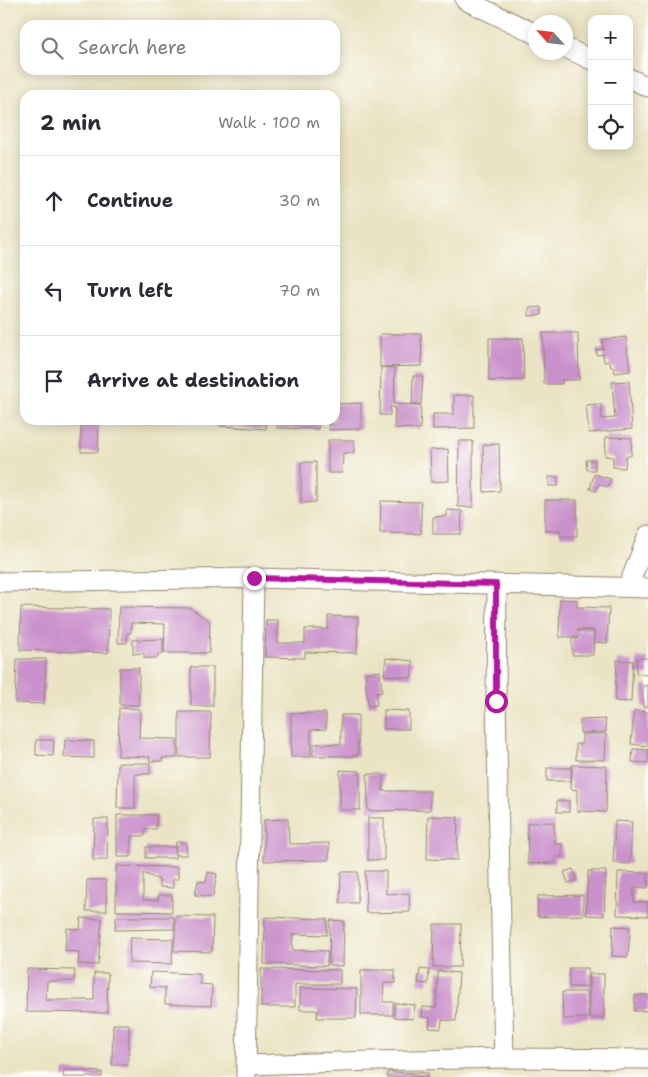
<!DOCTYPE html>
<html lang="en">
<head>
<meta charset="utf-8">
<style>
  body { margin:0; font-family:"Shantell Sans",sans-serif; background:#f2f2f3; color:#2b2b33 }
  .controls { position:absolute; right:15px; top:15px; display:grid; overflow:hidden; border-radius:10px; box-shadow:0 2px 12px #0003 }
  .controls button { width:45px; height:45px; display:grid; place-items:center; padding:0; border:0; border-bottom:1px solid #e1e1e2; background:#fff; color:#2b2b33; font:25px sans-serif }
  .compass { position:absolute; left:528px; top:15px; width:45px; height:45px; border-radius:50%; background:#fff; box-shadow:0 2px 12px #0003; rotate:297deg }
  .stop { position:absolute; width:15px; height:15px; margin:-11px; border:4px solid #b5179e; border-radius:50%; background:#fff }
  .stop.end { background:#b5179e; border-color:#fff; box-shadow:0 1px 5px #0008 }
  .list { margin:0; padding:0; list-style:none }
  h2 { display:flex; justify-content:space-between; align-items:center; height:65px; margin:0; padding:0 20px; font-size:21px }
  h2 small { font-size:16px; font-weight:400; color:#7c7c81 }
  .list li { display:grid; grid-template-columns:32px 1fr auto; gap:15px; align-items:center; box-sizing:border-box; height:90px; padding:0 20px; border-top:1px solid #e1e1e2 }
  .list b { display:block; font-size:19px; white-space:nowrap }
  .list em { font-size:16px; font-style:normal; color:#7c7c81 }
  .icon { flex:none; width:28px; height:28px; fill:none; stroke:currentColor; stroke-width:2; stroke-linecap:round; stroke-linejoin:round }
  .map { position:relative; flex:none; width:648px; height:1077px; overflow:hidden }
  .search { position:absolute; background:#fff; box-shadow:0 2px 12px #0003; left:20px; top:20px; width:320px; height:55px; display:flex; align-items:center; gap:12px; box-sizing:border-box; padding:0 18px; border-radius:15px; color:#7c7c81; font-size:19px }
  .panel { position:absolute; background:#fff; box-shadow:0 2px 12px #0003; left:20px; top:90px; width:320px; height:335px; border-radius:15px }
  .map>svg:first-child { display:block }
  .building { fill:#ca92cc }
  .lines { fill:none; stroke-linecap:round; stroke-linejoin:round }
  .minor-casing { stroke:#928771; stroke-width:21 }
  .minor { stroke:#fff; stroke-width:19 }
  .route { stroke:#b5179e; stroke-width:6 }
</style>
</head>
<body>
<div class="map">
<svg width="648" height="1077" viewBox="0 0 648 1077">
  <rect width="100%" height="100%" fill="#fdfcf7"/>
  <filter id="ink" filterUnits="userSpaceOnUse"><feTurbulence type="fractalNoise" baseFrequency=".02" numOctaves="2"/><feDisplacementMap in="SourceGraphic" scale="10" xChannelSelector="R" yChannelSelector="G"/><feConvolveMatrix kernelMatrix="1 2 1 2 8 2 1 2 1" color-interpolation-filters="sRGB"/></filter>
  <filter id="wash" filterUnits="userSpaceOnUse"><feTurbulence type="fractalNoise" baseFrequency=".0096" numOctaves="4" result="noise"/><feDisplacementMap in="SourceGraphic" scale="20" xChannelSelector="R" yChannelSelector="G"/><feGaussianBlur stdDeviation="1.12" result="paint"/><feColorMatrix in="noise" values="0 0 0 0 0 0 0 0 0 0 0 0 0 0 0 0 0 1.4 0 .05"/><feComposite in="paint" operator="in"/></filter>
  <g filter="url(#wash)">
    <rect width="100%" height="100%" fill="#eae4c4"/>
    <g id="blocks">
      <g class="building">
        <polygon points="541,307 542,315 529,316 529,308"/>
        <polygon points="543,333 578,333 579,380 562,380 562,384 544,384"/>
        <polygon points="380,334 421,334 422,366 380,367"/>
        <polygon points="626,337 630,371 615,373 614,367 611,367 609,361 604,362 603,354 597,355 596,350 603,349 602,340"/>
        <polygon points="489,338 523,338 524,380 489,381"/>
        <polygon points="381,367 395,368 394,404 421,405 420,429 394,428 395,407 390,407 390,415 380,415"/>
        <polygon points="413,376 423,376 421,404 412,404"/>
        <polygon points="629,381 632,429 589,433 586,405 601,404 602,419 615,418 612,382"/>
        <polygon points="454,395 474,395 474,428 433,429 433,414 454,414"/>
        <polygon points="361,403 361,429 329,430 329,420 335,420 335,404"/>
        <polygon points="81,420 99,420 98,452 81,452"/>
        <polygon points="220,420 266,420 266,429 220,426"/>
        <polygon points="278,420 319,420 318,429 277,428"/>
        <polygon points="606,437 632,438 631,456 626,456 625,468 613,467 613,457 605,456"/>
        <polygon points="328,440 354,440 354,453 343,453 342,473 328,473"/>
        <polygon points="459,441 473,441 473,507 458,507"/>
        <polygon points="499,444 500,491 484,492 483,445"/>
        <polygon points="448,449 449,481 431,482 430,450"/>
        <polygon points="586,460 595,460 595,470 587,470"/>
        <polygon points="301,462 316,462 316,502 301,503"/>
        <polygon points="594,474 611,479 608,487 599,484 596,491 590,489"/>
        <rect x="549" y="477" width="9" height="9"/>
        <polygon points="545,500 577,500 577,536 560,536 560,530 545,531"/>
        <polygon points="381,501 421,502 421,534 380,533"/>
        <polygon points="447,510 462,511 461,534 433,534 433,517 447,516"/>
        <polygon points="560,599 577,600 577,607 609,608 607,643 594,642 594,630 577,630 577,631 594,631 593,655 572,655 572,638 578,639 578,637 559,637"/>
        <polygon points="21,607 109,609 108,653 20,650"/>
        <polygon points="119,607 190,608 210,621 209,653 164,653 165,624 131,623 131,633 127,633 127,643 118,643"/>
        <polygon points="328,616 358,617 357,653 305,652 305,658 265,657 266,620 278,620 278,643 305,643 305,629 328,629"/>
        <polygon points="163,639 163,654 158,654 157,658 144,658 144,653 133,654 133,640"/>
        <polygon points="386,658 413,661 411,678 384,675"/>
        <polygon points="637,658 648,658 648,675 636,674"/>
        <polygon points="17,659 46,659 44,704 15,703"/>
        <polygon points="617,660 633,661 631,702 615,701"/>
        <rect x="191" y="667" width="22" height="39"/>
        <rect x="120" y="668" width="19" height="37"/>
        <polygon points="380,671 382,692 376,693 377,705 368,706 365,673"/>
        <polygon points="648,685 648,707 643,707 643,686"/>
        <polygon points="119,708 140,709 139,738 177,739 177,758 162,758 162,761 149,761 150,757 118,756"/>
        <polygon points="384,710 409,711 409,729 384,729"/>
        <polygon points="634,711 648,712 648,746 631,744"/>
        <polygon points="179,712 211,712 210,757 179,757"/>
        <polygon points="291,713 326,713 326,729 311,730 311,757 291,757"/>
        <polygon points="341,715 358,715 358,756 313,756 313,744 341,744"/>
        <polygon points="605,719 606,732 580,733 580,720"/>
        <polygon points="582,734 606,734 605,760 576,760 576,744 582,744"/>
        <polygon points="36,740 54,740 53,756 36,755"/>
        <polygon points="65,740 94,741 94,758 64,757"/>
        <polygon points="633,749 648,750 648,763 632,762"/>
        <polygon points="118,763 150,763 150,774 135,774 135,808 117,808"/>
        <polygon points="572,765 607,766 606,812 577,811 577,790 571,789"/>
        <rect x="547" y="768" width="24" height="13"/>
        <polygon points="340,770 360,771 360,810 340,810"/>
        <polygon points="367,774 383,774 383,791 430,791 430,810 368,811"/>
        <rect x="557" y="801" width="12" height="11"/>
        <polygon points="117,815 157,815 156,829 145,829 145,836 131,836 131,857 117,857"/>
        <polygon points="428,816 458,817 457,860 427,859"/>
        <rect x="368" y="818" width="16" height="42"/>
        <polygon points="94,819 108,819 107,860 93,860"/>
        <polygon points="288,819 289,844 329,843 329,860 264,861 264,820"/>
        <polygon points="615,821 632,822 630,864 613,863"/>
        <polygon points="554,822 555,844 562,844 562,857 555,857 555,863 528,864 527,823"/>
        <polygon points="176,842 186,842 187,855 176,855"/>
        <rect x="146" y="847" width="29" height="11"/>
        <polygon points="116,866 178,867 178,879 173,879 173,888 160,887 159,880 143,873 143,900 158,900 159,895 172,895 172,912 116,911"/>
        <polygon points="573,869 577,880 568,883 564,872"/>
        <polygon points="365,871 386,871 386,894 409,893 410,912 366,913"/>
        <polygon points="588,871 606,871 604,916 586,915"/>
        <polygon points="208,872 217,874 213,897 195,895 198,881 206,882"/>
        <polygon points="341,872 358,872 358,903 340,903"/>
        <polygon points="618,872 648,873 648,888 634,887 634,902 648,902 648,916 617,915"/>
        <polygon points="87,880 106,880 107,911 86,911"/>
        <polygon points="583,895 583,915 538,917 538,896"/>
        <polygon points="176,916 213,917 212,952 174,951"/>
        <polygon points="116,917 174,917 174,929 115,930"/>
        <polygon points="265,917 327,919 327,935 293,934 292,950 328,951 327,966 264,964"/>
        <polygon points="81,918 102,919 98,965 78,964 79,952 65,951 67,928 80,930"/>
        <polygon points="330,920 344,921 343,966 329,965"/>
        <polygon points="434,924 461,924 460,967 433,967"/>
        <polygon points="613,926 630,927 628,957 612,956"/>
        <polygon points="130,938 173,939 172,964 129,963"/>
        <rect x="569" y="968" width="19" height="19"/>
        <polygon points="27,969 75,970 74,981 47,981 46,1000 94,1000 94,973 108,973 107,1013 26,1012"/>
        <polygon points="261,969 340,970 340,984 295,984 295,1007 261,1007"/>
        <polygon points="420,969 429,970 428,984 418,983"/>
        <polygon points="361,970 395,970 395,983 384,983 383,1002 393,1002 393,1015 361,1015"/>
        <polygon points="438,971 459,973 456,1021 442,1020 441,1029 429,1028 430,1018 422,1017 423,1007 436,1008"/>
        <polygon points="151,972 200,974 200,984 212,985 211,1006 165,1004 165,988 150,987"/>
        <rect x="589" y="974" width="15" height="44"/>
        <polygon points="300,988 357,989 356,1018 317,1018 318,1010 300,1010"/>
        <polygon points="562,992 588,992 588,1018 563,1019"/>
        <polygon points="635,995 648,995 648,1011 634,1011"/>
        <polygon points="395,1003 415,1005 413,1019 394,1017"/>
        <polygon points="113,1024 129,1024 128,1065 112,1065"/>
        <polygon points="64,1070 102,1072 102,1077 63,1077"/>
        <polygon points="387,1072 428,1073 428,1077 387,1077"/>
      </g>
    </g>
  </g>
  <g filter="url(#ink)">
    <use href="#blocks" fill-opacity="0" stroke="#928771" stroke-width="1"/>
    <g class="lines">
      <defs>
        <g id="minor">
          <polyline points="465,0 536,34"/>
          <polyline points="566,48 592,60"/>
          <polyline points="629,78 648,87"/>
          <polyline points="0,582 254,578 648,588"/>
          <polyline points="497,584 496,701 504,1058"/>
          <polyline points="628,587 648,535"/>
          <polyline points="247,1065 373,1061 504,1058 648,1059"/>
          <polyline points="246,1077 254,578"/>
        </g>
      </defs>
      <use href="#minor" class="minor-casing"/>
      <use href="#minor" class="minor"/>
    </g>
  </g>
  <g class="lines" filter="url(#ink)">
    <polyline class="route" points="254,578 496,584 496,701"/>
  </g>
</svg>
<div class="controls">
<button>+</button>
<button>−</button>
<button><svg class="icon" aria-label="locate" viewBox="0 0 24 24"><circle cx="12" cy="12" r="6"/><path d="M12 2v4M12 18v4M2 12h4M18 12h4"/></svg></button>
</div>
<svg class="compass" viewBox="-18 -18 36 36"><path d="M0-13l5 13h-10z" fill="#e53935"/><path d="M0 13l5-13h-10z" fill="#7c7c81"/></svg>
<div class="stop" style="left:496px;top:701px"></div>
<div class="stop end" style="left:254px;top:578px"></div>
<div class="search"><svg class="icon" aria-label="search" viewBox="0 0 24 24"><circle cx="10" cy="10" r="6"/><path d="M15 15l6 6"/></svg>Search here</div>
<section class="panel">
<h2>2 min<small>Walk · 100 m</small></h2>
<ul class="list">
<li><svg class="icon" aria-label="ahead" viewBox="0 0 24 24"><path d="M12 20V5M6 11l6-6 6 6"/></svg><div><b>Continue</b></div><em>30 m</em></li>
<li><svg class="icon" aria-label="left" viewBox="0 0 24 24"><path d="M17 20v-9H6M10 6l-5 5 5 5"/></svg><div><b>Turn left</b></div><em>70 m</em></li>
<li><svg class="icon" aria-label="arrive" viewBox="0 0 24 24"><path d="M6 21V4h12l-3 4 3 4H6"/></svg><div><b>Arrive at destination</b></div></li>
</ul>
</section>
</div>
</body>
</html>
